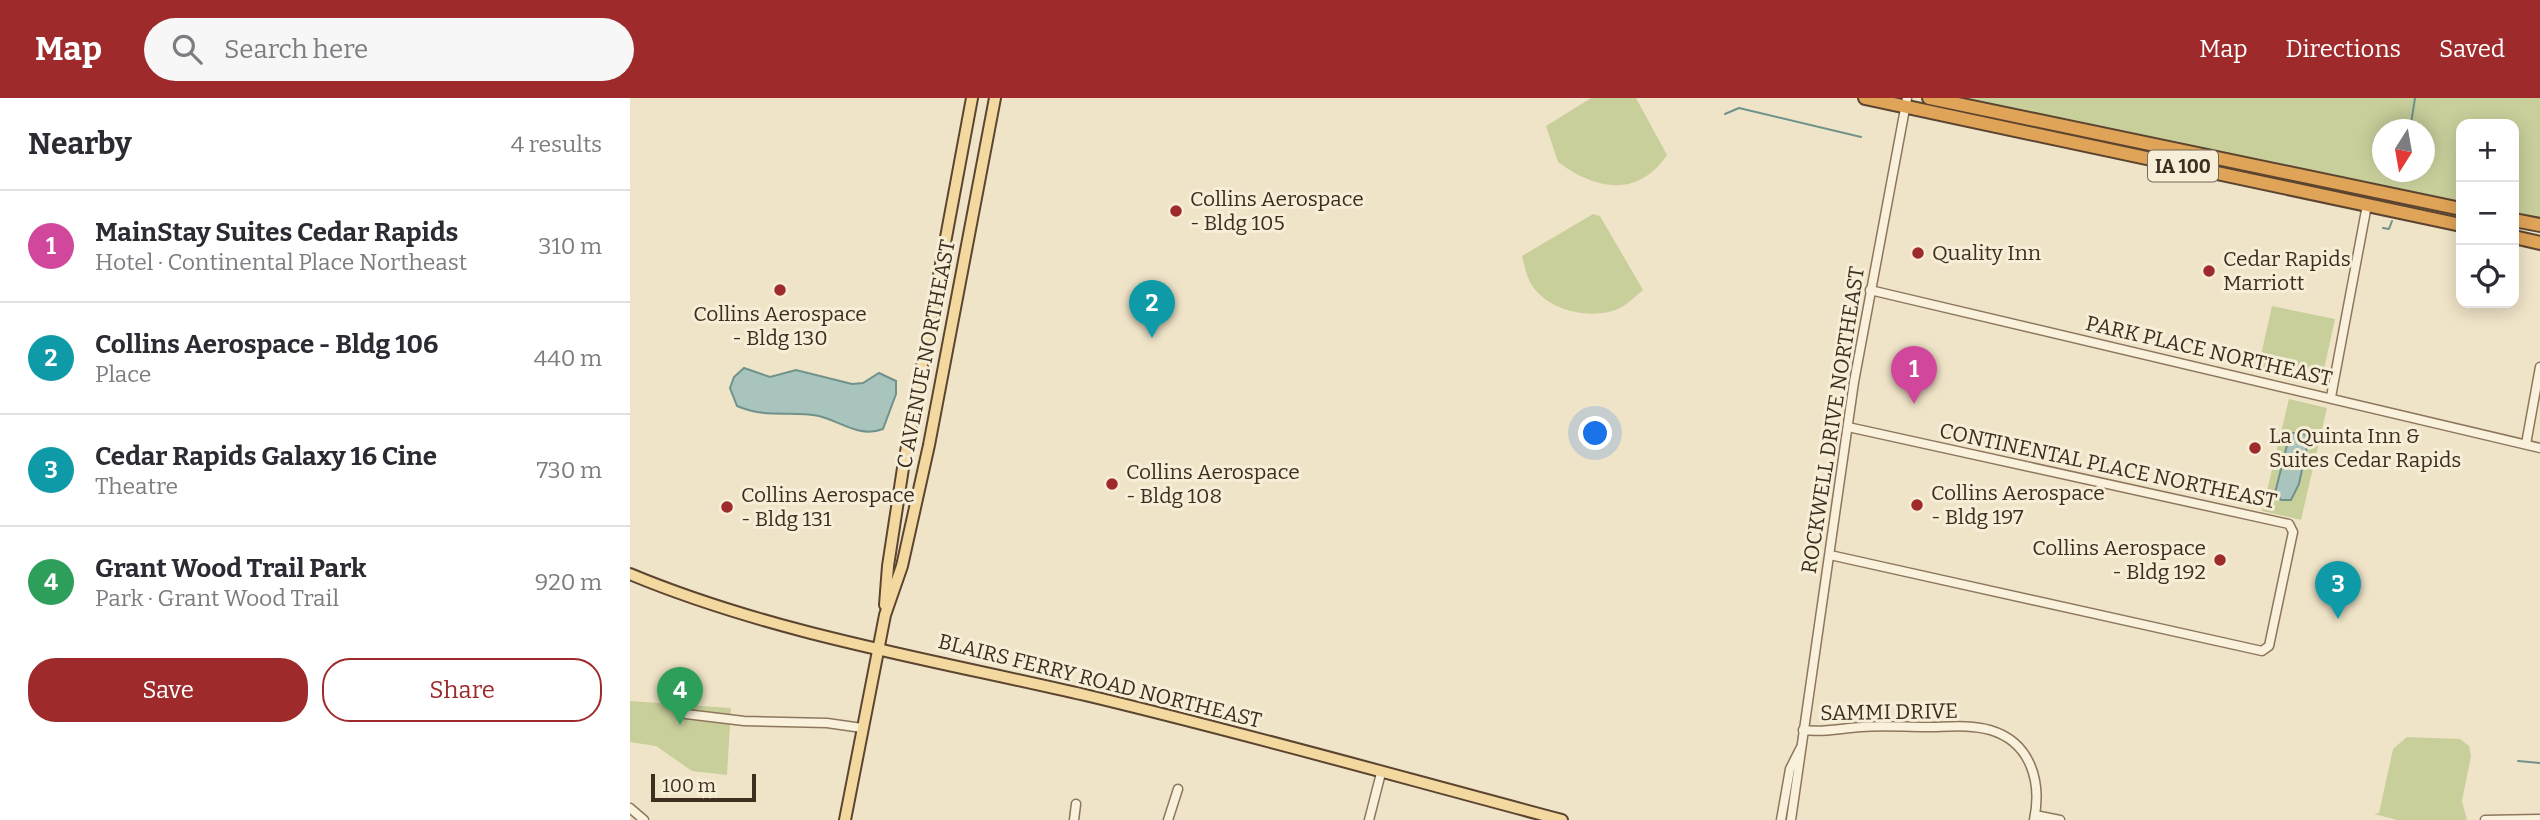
<!DOCTYPE html>
<html lang="en">
<head>
<meta charset="utf-8">
<style>
  body { margin:0; font-family:Bitter,serif; background:#f7f7f7; color:#2b2b33 }
  .controls { position:absolute; right:21px; top:21px; display:grid; overflow:hidden; border-radius:14px; box-shadow:0 4px 18px #0003 }
  .controls button { width:63px; height:63px; display:grid; place-items:center; padding:0; border:0; border-bottom:2px solid #e1e1e2; background:#fff; color:#2b2b33; font:35px sans-serif }
  .compass { position:absolute; left:1742px; top:21px; width:63px; height:63px; border-radius:50%; background:#fff; box-shadow:0 4px 18px #0003; rotate:191deg }
  .scale { position:absolute; left:21px; bottom:18px; width:105px; box-sizing:border-box; padding-left:7px; border:4px solid #3d2e20; border-top:0; font-size:19px; line-height:24px; white-space:nowrap; color:#3d2e20; -webkit-text-stroke:5px #f7eed8; paint-order:stroke }
  .you { position:absolute; left:966px; top:336px; width:24px; height:24px; margin:-18px; border:5px solid #fff; border-radius:50%; background:#1a73e8; box-shadow:0 0 0 10px #1a73e833 }
  .badge { display:grid; place-items:center; width:46px; height:46px; border-radius:50%; background:#9e2a2b; color:#fff; font-size:23px; font-weight:700 }
  .pin { position:absolute; translate:-50% -58px; filter:drop-shadow(0 2px 4px #0008) }
  .pin::after { content:''; position:absolute; top:37px; width:24px; height:21px; background:inherit; clip-path:polygon(0 0,100% 0,50% 100%) }
  .list { margin:0; padding:0; list-style:none }
  h2 { display:flex; justify-content:space-between; align-items:center; height:91px; margin:0; padding:0 28px; font-size:30px }
  h2 small { font-size:23px; font-weight:400; color:#7c7c81 }
  .list li { display:grid; grid-template-columns:46px 1fr auto; gap:21px; align-items:center; box-sizing:border-box; height:112px; padding:0 28px; border-top:2px solid #e1e1e2 }
  .list b { display:block; font-size:26px; white-space:nowrap }
  .list p { margin:0; font-size:23px; white-space:nowrap; color:#7c7c81 }
  .list em { font-size:23px; font-style:normal; color:#7c7c81 }
  .actions { display:flex; gap:14px; padding:21px 28px }
  .actions a { flex:1; padding:16px 0; border:2px solid #9e2a2b; border-radius:28px; text-align:center; font-size:24px; color:#9e2a2b }
  .actions .main { background:#9e2a2b; color:#fff }
  .icon { flex:none; width:38px; height:38px; fill:none; stroke:currentColor; stroke-width:2; stroke-linecap:round; stroke-linejoin:round }
  .map { position:relative; flex:none; width:1910px; height:722px; overflow:hidden }
  header { display:flex; align-items:center; gap:42px; box-sizing:border-box; height:98px; padding:0 35px; background:#9e2a2b; color:#fff }
  header strong { font-size:33px }
  nav { display:flex; gap:38px; margin-inline-start:auto; font-size:24px }
  .search { width:490px; height:63px; background:#f7f7f7; display:flex; align-items:center; gap:18px; box-sizing:border-box; padding:0 24px; border-radius:38px; color:#7c7c81; font-size:26px }
  main { display:flex }
  aside { flex:1; background:#fff }
  .map>svg:first-child { display:block }
  .green { fill:#c9cf9b; fill-rule:evenodd }
  .water { fill:#a9c4bc; stroke:#6f938a; stroke-width:2 }
  .lines { fill:none; stroke-linecap:round; stroke-linejoin:round }
  .stream { stroke:#6f938a; stroke-width:2 }
  .minor-casing { stroke:#8d765c; stroke-width:11 }
  .major-casing { stroke:#5b4430; stroke-width:14 }
  .highway-casing { stroke:#5b4430; stroke-width:16 }
  .minor { stroke:#faf1dc; stroke-width:8 }
  .major { stroke:#f3d9a0; stroke-width:10 }
  .highway { stroke:#e0a458; stroke-width:12 }
  .poi-dot { fill:#9e2a2b; stroke:#f7eed8; stroke-width:2.5 }
  .labels { text-anchor:middle; dominant-baseline:central; stroke-width:6; stroke-linejoin:round; paint-order:stroke }
  .shield { fill:#f7eed8; stroke:#756857; stroke-width:2 }
  .shield-label { font-size:19px; font-weight:bold; fill:#3d2e20 }
  .poi-label { font-size:21px; fill:#3d2e20; stroke:#f7eed8; text-anchor:start }
  .street-label { font-size:21px; fill:#3d2e20; stroke:#f7eed8 }
</style>
</head>
<body>
<header>
<strong>Map</strong>
<div class="search"><svg class="icon" aria-label="search" viewBox="0 0 24 24"><circle cx="10" cy="10" r="6"/><path d="M15 15l6 6"/></svg>Search here</div>
<nav><a>Map</a><a>Directions</a><a>Saved</a></nav>
</header>
<main>
<aside>
<h2>Nearby<small>4 results</small></h2>
<ul class="list">
<li><span class="badge" style="background:#d1479c">1</span><div><b>MainStay Suites Cedar Rapids</b><p>Hotel · Continental Place Northeast</p></div><em>310 m</em></li>
<li><span class="badge" style="background:#0f9aa8">2</span><div><b>Collins Aerospace - Bldg 106</b><p>Place</p></div><em>440 m</em></li>
<li><span class="badge" style="background:#0f9aa8">3</span><div><b>Cedar Rapids Galaxy 16 Cine</b><p>Theatre</p></div><em>730 m</em></li>
<li><span class="badge" style="background:#2e9e5b">4</span><div><b>Grant Wood Trail Park</b><p>Park · Grant Wood Trail</p></div><em>920 m</em></li>
</ul>
<div class="actions"><a class="main">Save</a><a>Share</a></div>
</aside>
<div class="map">
<svg width="1910" height="722" viewBox="0 0 1910 722">
  <rect width="100%" height="100%" fill="#f0e4c8"/>
  <g class="green">
    <path d="M961,0H1006L1037,57C1008,100 965,92 928,64L916,28Z"/>
    <path d="M1299,0H1910V127L1884,122V26H1831V111ZM1752,32H1794V74H1752Z"/>
    <path d="M963,116L970,118L1013,192C1007,197 1000,204 992,209C964,224 915,213 900,184C896,176 894,166 892,158Z"/>
    <polygon points="1642,208 1705,221 1691,285 1628,270"/>
    <polygon points="1659,301 1697,310 1671,422 1632,413"/>
    <polygon points="0,603 101,610 97,677 62,673 26,648 0,644"/>
    <polygon points="1777,639 1830,641 1839,648 1841,658 1832,703 1837,722 1767,722 1744,716 1749,715 1763,651"/>
  </g>
  <g class="water">
    <path d="M114,270L140,279L166,272L222,286L233,285L249,275L266,283V296L253,331C229,340 212,324 189,318C161,312 137,321 107,308L100,290L104,279Z"/>
    <polygon points="1660,335 1672,335 1679,339 1669,386 1661,402 1651,402 1645,395"/>
  </g>
  <g class="lines">
    <g class="stream">
      <polyline points="1095,16 1109,10 1231,39"/>
      <polyline points="1780,32 1785,0"/>
      <polyline points="1771,82 1774,74"/>
      <polyline points="1753,130 1759,131 1762,123"/>
      <polyline points="1888,663 1910,665"/>
    </g>
    <defs>
      <g id="minor">
        <polyline points="1240,192 1910,350"/>
        <polyline points="1701,299 1737,107"/>
        <polyline points="1896,346 1910,269"/>
        <polyline points="1200,457 1632,553 1639,548 1663,434 1659,426 1218,329"/>
        <polyline points="56,616 114,623 197,625 232,630"/>
        <path d="M1173,632C1194,635 1211,630 1231,629C1253,627 1274,629 1296,629C1316,629 1340,626 1360,632C1401,644 1412,684 1404,722"/>
        <polyline points="0,710 14,722"/>
        <polyline points="1405,717 1430,722"/>
        <polyline points="444,722 446,706"/>
        <polyline points="538,722 548,691"/>
        <polyline points="739,722 751,675"/>
        <polyline points="1151,722 1160,671 1170,651"/>
        <polyline points="1161,722 1224,284 1277,0"/>
        <polyline points="1855,722 1910,721"/>
      </g>
      <g id="major">
        <path d="M0,476C144,536 304,562 455,597C615,635 773,680 932,722"/>
        <polyline points="255,507 258,468 273,370 342,0"/>
        <polyline points="215,722 255,517 272,468 299,347 365,0"/>
      </g>
      <g id="highway">
        <polyline points="1235,0 1831,127"/>
        <polyline points="1299,0 1831,111"/>
        <polyline points="1884,122 1910,127"/>
        <polyline points="1884,139 1910,145"/>
      </g>
    </defs>
    <use href="#minor" class="minor-casing"/>
    <use href="#major" class="major-casing"/>
    <use href="#highway" class="highway-casing"/>
    <use href="#minor" class="minor"/>
    <use href="#major" class="major"/>
    <use href="#highway" class="highway"/>
  </g>
  <g class="poi-dot">
    <circle cx="546" cy="113" r="7"/>
    <circle cx="1288" cy="155" r="7"/>
    <circle cx="1579" cy="173" r="7"/>
    <circle cx="150" cy="192" r="7"/>
    <circle cx="1625" cy="350" r="7"/>
    <circle cx="482" cy="386" r="7"/>
    <circle cx="1287" cy="407" r="7"/>
    <circle cx="97" cy="409" r="7"/>
    <circle cx="1590" cy="462" r="7"/>
  </g>
  <g class="labels">
    <rect class="shield" x="1518" y="52.5" width="70" height="31" rx="5"/>
    <g class="shield-label">
      <text x="1553" y="68">IA 100</text>
    </g>
    <g class="poi-label">
      <text x="560" y="101">Collins Aerospace<tspan x="560" dy="24">- Bldg 105</tspan></text>
      <text x="1302" y="155">Quality Inn</text>
      <text x="1593" y="161">Cedar Rapids<tspan x="1593" dy="24">Marriott</tspan></text>
      <text x="150" y="216" text-anchor="middle">Collins Aerospace<tspan x="150" dy="24">- Bldg 130</tspan></text>
      <text x="1639" y="338">La Quinta Inn &amp;<tspan x="1639" dy="24">Suites Cedar Rapids</tspan></text>
      <text x="496" y="374">Collins Aerospace<tspan x="496" dy="24">- Bldg 108</tspan></text>
      <text x="1301" y="395">Collins Aerospace<tspan x="1301" dy="24">- Bldg 197</tspan></text>
      <text x="111" y="397">Collins Aerospace<tspan x="111" dy="24">- Bldg 131</tspan></text>
      <text x="1576" y="450" text-anchor="end">Collins Aerospace<tspan x="1576" dy="24">- Bldg 192</tspan></text>
    </g>
    <g class="street-label">
      <text transform="translate(1579 253) rotate(13)">PARK PLACE NORTHEAST</text>
      <text transform="translate(296 256) rotate(-79)">C AVENUE NORTHEAST</text>
      <text transform="translate(1203 322) rotate(-81)">ROCKWELL DRIVE NORTHEAST</text>
      <text transform="translate(1478 368) rotate(12)">CONTINENTAL PLACE NORTHEAST</text>
      <text transform="translate(470 583) rotate(14)">BLAIRS FERRY ROAD NORTHEAST</text>
      <text transform="translate(1259 614) rotate(-1)">SAMMI DRIVE</text>
    </g>
  </g>
</svg>
<div class="controls">
<button>+</button>
<button>−</button>
<button><svg class="icon" aria-label="locate" viewBox="0 0 24 24"><circle cx="12" cy="12" r="6"/><path d="M12 2v4M12 18v4M2 12h4M18 12h4"/></svg></button>
</div>
<svg class="compass" viewBox="-18 -18 36 36"><path d="M0-13l5 13h-10z" fill="#e53935"/><path d="M0 13l5-13h-10z" fill="#7c7c81"/></svg>
<div class="scale">100 m</div>
<div class="you"></div>
<div class="pin badge" style="left:1284px;top:306px;background:#d1479c">1</div>
<div class="pin badge" style="left:522px;top:240px;background:#0f9aa8">2</div>
<div class="pin badge" style="left:1708px;top:521px;background:#0f9aa8">3</div>
<div class="pin badge" style="left:50px;top:627px;background:#2e9e5b">4</div>
</div>
</main>
</body>
</html>
